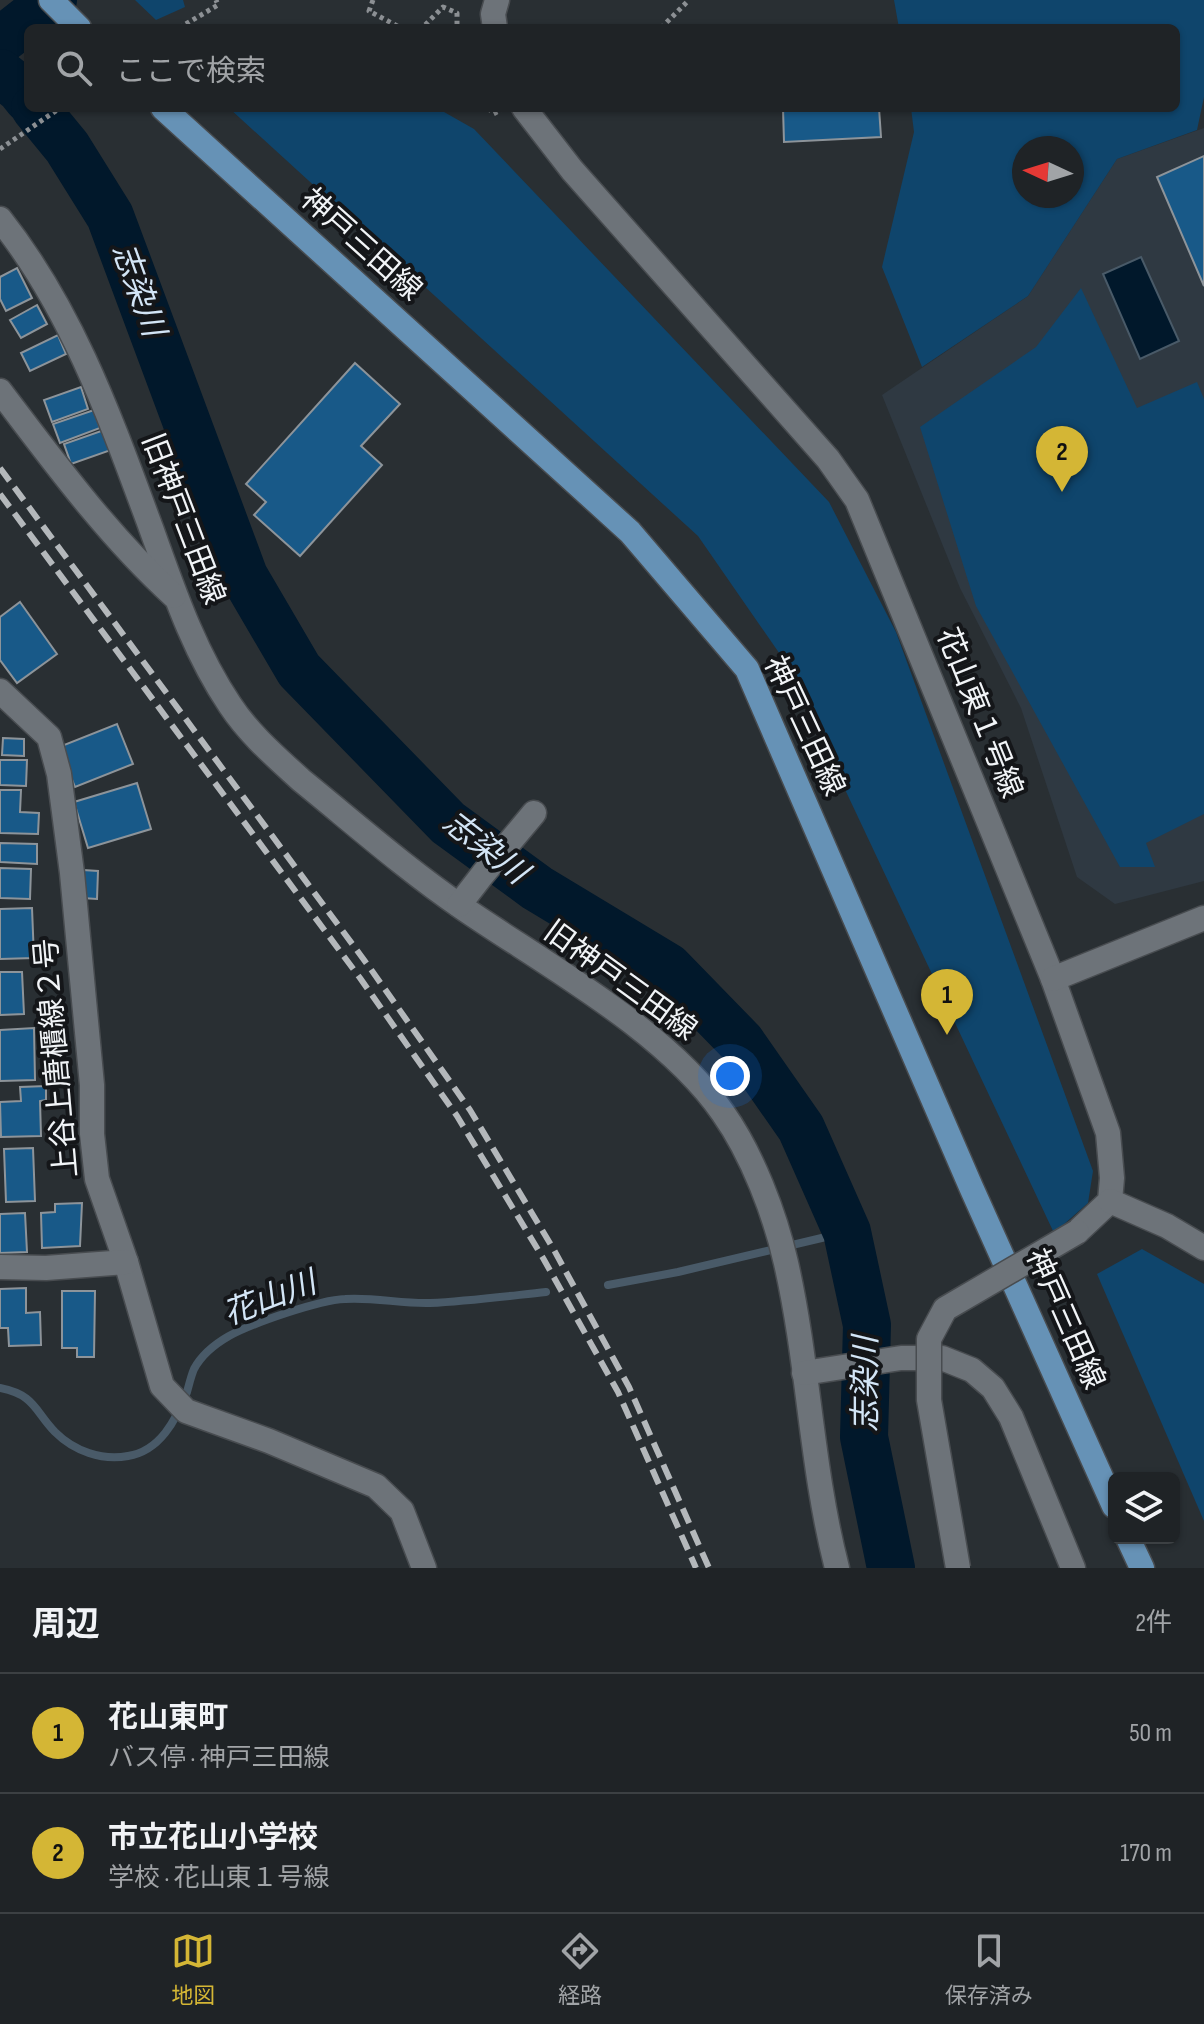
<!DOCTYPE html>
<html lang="ja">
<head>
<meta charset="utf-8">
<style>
  body { margin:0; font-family:"Sofia Sans Condensed","Noto Sans JP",sans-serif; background:#2c2f32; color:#f1f3f6 }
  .controls { position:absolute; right:24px; bottom:24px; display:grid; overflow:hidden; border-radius:12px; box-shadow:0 2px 6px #0004 }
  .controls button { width:72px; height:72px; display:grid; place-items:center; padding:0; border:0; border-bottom:2px solid #3c4043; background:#1f2326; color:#f1f3f6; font:40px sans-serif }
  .compass { position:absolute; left:1012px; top:136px; width:72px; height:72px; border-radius:50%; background:#1f2326; box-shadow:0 2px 6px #0004; rotate:274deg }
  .you { position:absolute; left:730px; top:1076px; width:28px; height:28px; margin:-20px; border:6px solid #fff; border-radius:50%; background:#1a73e8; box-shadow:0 0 0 12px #1a73e833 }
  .badge { display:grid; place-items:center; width:52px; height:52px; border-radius:50%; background:#d4b635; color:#111; font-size:26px; font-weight:700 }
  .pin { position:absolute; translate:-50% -66px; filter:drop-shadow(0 2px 4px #0008) }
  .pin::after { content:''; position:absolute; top:42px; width:28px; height:24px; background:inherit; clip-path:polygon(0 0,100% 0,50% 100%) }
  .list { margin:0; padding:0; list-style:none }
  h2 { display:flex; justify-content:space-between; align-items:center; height:104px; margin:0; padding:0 32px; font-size:34px }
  h2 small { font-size:26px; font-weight:400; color:#a1a4a7 }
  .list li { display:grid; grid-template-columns:52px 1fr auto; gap:24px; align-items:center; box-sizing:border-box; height:120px; padding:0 32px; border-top:2px solid #3c4043 }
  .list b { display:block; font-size:30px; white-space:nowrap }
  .list p { margin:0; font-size:26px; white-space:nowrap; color:#a1a4a7 }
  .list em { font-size:26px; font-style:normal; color:#a1a4a7 }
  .icon { flex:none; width:44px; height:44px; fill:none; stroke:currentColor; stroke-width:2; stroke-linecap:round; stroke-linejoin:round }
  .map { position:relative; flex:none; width:1204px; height:1568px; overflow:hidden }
  .search { position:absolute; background:#1f2326; box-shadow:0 2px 6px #0004; left:24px; right:24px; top:24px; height:88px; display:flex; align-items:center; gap:20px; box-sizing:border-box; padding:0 28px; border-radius:12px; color:#a1a4a7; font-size:30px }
  .sheet { height:344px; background:#1f2326 }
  nav { display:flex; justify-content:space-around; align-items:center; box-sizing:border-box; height:112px; border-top:2px solid #3c4043; background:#1f2326; font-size:22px; color:#a1a4a7 }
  nav a { display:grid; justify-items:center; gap:4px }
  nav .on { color:#d4b635 }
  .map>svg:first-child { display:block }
  .built { fill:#2f3942 }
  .green { fill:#0f456c; fill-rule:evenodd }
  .water { fill:#01182b; stroke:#495a68; stroke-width:2 }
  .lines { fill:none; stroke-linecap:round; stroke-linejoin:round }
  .stream { stroke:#495a68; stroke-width:8 }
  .river { stroke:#01182b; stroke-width:48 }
  .building { fill:#185988; stroke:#8d949a; stroke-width:2 }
  .minor-casing { stroke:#484c50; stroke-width:27 }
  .major-casing { stroke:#484c50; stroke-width:27 }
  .path { stroke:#8c9094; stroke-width:5; stroke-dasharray:4 4; stroke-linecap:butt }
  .minor { stroke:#6d7379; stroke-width:24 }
  .major { stroke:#6692b6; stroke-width:24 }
  .rail { stroke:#b4b8bb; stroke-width:6; stroke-dasharray:16 8; stroke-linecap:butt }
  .minor-bridge-casing { stroke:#484c50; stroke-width:27; stroke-linecap:butt }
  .minor-bridge { stroke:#6d7379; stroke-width:24 }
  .labels { text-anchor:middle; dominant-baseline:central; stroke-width:8; stroke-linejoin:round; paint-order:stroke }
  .street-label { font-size:30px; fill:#f1f4f7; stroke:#141619 }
  .water-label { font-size:32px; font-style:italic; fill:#d3e5f6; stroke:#141619 }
</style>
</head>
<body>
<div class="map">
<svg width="1204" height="1568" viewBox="0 0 1204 1568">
  <rect width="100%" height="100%" fill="#292f33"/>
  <polygon class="built" points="1204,128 1204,881 1115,904 1077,877 1021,708 960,588 882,395 1028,296 1117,159"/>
  <g class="green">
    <polygon points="135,0 183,0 185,7 156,20"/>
    <path d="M894,0H1204V97L1197,130L1117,159L1028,296L922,367L882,267L914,132L911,108H1176V28H899ZM1024,148H1072V196H1024Z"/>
    <polygon points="229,108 437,108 474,129 829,502 896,632 1093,1171 1088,1203 1054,1233 784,660 698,536"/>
    <polygon points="1081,288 1137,408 1197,382 1204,399 1204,814 1146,843 1155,867 1120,867 976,606 920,427 1036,347"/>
    <polygon points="1142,1249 1204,1284 1204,1521 1097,1274"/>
  </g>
  <polygon class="water" points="1141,257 1179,341 1140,359 1103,274"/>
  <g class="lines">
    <g class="stream">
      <polyline points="608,1285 678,1272 847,1232"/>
      <path d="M0,1388C35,1395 34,1410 55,1432C74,1451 102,1461 128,1456C160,1451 176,1420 187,1392C189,1385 191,1376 194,1369C202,1354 215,1344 229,1336C253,1323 319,1300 345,1299C374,1297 402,1304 430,1303C469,1301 508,1296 546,1292"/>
    </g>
    <g class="river">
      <polyline points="0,41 53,0"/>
      <polyline points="0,73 20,89 28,99"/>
      <polyline points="35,108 67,147 110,216 244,576 299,670 448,823 537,888 668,967 741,1042 801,1128 847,1232 867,1325 864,1437 891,1568"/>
    </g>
  </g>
  <g class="building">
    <polygon points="783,108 879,108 881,137 784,142"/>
    <polygon points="1204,156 1204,286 1157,177"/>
    <polygon points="17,268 32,298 6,311 0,299 0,277"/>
    <polygon points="37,305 47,324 21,338 10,320"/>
    <polygon points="58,335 66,354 30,371 21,353"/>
    <polygon points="355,363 400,404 361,446 382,465 300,556 254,515 266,502 246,484"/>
    <polygon points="81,387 88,409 52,422 44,400"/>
    <polygon points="94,410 100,428 60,443 53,424"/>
    <polygon points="104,430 111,450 71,464 64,444"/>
    <polygon points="20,602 57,654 17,683 0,660 0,617"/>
    <polygon points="117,724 133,764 75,787 59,747"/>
    <polygon points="3,738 24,739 24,756 2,755"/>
    <polygon points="0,760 27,760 26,786 0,785"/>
    <polygon points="137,783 151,829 88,848 74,802"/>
    <polygon points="0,790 21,790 20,812 39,813 38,834 0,833"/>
    <polygon points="0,843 37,844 37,864 0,862"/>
    <polygon points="0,868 31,869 30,899 0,898"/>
    <polygon points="83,870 98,871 97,899 82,898"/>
    <polygon points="32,908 34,958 0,959 0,909"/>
    <polygon points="0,972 22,972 24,1014 0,1015"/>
    <polygon points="34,1028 35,1080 0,1081 0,1030"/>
    <polygon points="46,1086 46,1100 40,1101 41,1136 1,1137 0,1102 21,1101 20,1087"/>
    <polygon points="33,1148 35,1201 6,1202 4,1149"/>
    <polygon points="82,1203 80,1246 42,1248 41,1213 55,1212 55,1204"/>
    <polygon points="25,1213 27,1252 0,1253 0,1214"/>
    <polygon points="26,1288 26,1313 40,1312 41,1345 9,1346 8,1328 0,1328 0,1289"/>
    <polygon points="62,1291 95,1291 94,1357 77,1357 77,1348 62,1348"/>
  </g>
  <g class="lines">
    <defs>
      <g id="minor">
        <polyline points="495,28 493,14 497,0"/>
        <polyline points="524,108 572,170 828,459 857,500 1053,979 1108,1133 1112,1178 1110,1201 1077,1232"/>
        <path d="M0,219C73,311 111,420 151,528C173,589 194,652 230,705C249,734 276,757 301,780C354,823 406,869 463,908C546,965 666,1030 723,1113C752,1154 775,1214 786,1263C809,1364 811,1468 837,1568"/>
        <path d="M0,391C54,462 108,536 174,596"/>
        <polyline points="0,691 49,737 59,774 72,873 92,1085 92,1134 97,1179 126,1262 162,1386 186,1411 269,1441 376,1486 402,1511 424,1568"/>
        <polyline points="459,905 483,874 534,813"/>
        <polyline points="1053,979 1204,918"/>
        <polyline points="1110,1201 1167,1226 1204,1248"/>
        <polyline points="0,1267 46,1268 126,1262"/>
        <polyline points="804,1373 901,1358 942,1358 972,1370 993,1388 1011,1417 1073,1568"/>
      </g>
      <g id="major">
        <polyline points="51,0 79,28"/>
        <polyline points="163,108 630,532 747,669 971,1187 1114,1506"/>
        <polyline points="1128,1538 1142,1568"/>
      </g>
    </defs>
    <use href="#minor" class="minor-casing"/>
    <use href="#major" class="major-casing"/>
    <g class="path">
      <polyline points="373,0 369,11 401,28"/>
      <polyline points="179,28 218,5 216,0"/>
      <polyline points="418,28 425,25 443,7 457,13 457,28"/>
      <polyline points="661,28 689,0"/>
      <polyline points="489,108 493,114 501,110"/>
      <polyline points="0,149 60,108"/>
    </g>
    <use href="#minor" class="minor"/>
    <use href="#major" class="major"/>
    <g class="rail">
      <polyline points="0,468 370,968 470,1110 554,1250 629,1387 709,1568"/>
      <polyline points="0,494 360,978 457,1116 543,1258 618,1392 696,1568"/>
    </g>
    <defs>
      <polyline id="minor-bridge" points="958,1568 929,1400 929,1339 945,1309 1077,1232"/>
    </defs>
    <use href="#minor-bridge" class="minor-bridge-casing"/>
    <use href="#minor-bridge" class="minor-bridge"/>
  </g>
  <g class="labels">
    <g class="street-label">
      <text transform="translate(361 245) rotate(42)">神戸三田線</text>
      <text transform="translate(183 519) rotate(69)">旧神戸三田線</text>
      <text transform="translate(979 713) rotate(68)">花山東１号線</text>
      <text transform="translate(804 726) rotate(65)">神戸三田線</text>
      <text transform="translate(620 981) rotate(36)">旧神戸三田線</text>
      <text transform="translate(57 1058) rotate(-95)">上谷上唐櫃線２号</text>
      <text transform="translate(1065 1319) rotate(66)">神戸三田線</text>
    </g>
    <g class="water-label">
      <text transform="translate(138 290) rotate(70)">志染川</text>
      <text transform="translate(485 848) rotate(38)">志染川</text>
      <text transform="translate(270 1299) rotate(-21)">花山川</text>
      <text transform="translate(866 1384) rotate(-90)">志染川</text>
    </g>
  </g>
</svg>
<div class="controls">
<button><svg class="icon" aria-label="layers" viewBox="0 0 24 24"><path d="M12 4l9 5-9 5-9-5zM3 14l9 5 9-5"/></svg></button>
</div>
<svg class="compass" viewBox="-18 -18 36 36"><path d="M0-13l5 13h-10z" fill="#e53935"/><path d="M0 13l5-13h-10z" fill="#a1a4a7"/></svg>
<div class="you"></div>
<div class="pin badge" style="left:947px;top:1035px">1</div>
<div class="pin badge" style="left:1062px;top:492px">2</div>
<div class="search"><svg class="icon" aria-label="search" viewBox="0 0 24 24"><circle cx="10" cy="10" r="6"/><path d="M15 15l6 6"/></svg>ここで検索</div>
</div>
<section class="sheet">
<h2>周辺<small>2件</small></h2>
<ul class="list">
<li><span class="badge">1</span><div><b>花山東町</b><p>バス停 · 神戸三田線</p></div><em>50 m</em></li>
<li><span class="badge">2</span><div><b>市立花山小学校</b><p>学校 · 花山東１号線</p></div><em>170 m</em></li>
</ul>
</section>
<nav>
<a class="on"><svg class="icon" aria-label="map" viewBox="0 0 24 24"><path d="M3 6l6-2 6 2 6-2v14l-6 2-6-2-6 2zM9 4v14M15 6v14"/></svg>地図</a>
<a><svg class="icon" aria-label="directions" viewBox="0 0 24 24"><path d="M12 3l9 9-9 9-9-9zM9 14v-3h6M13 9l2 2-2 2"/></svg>経路</a>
<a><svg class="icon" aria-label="saved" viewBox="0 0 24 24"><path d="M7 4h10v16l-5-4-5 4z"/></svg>保存済み</a>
</nav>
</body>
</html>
